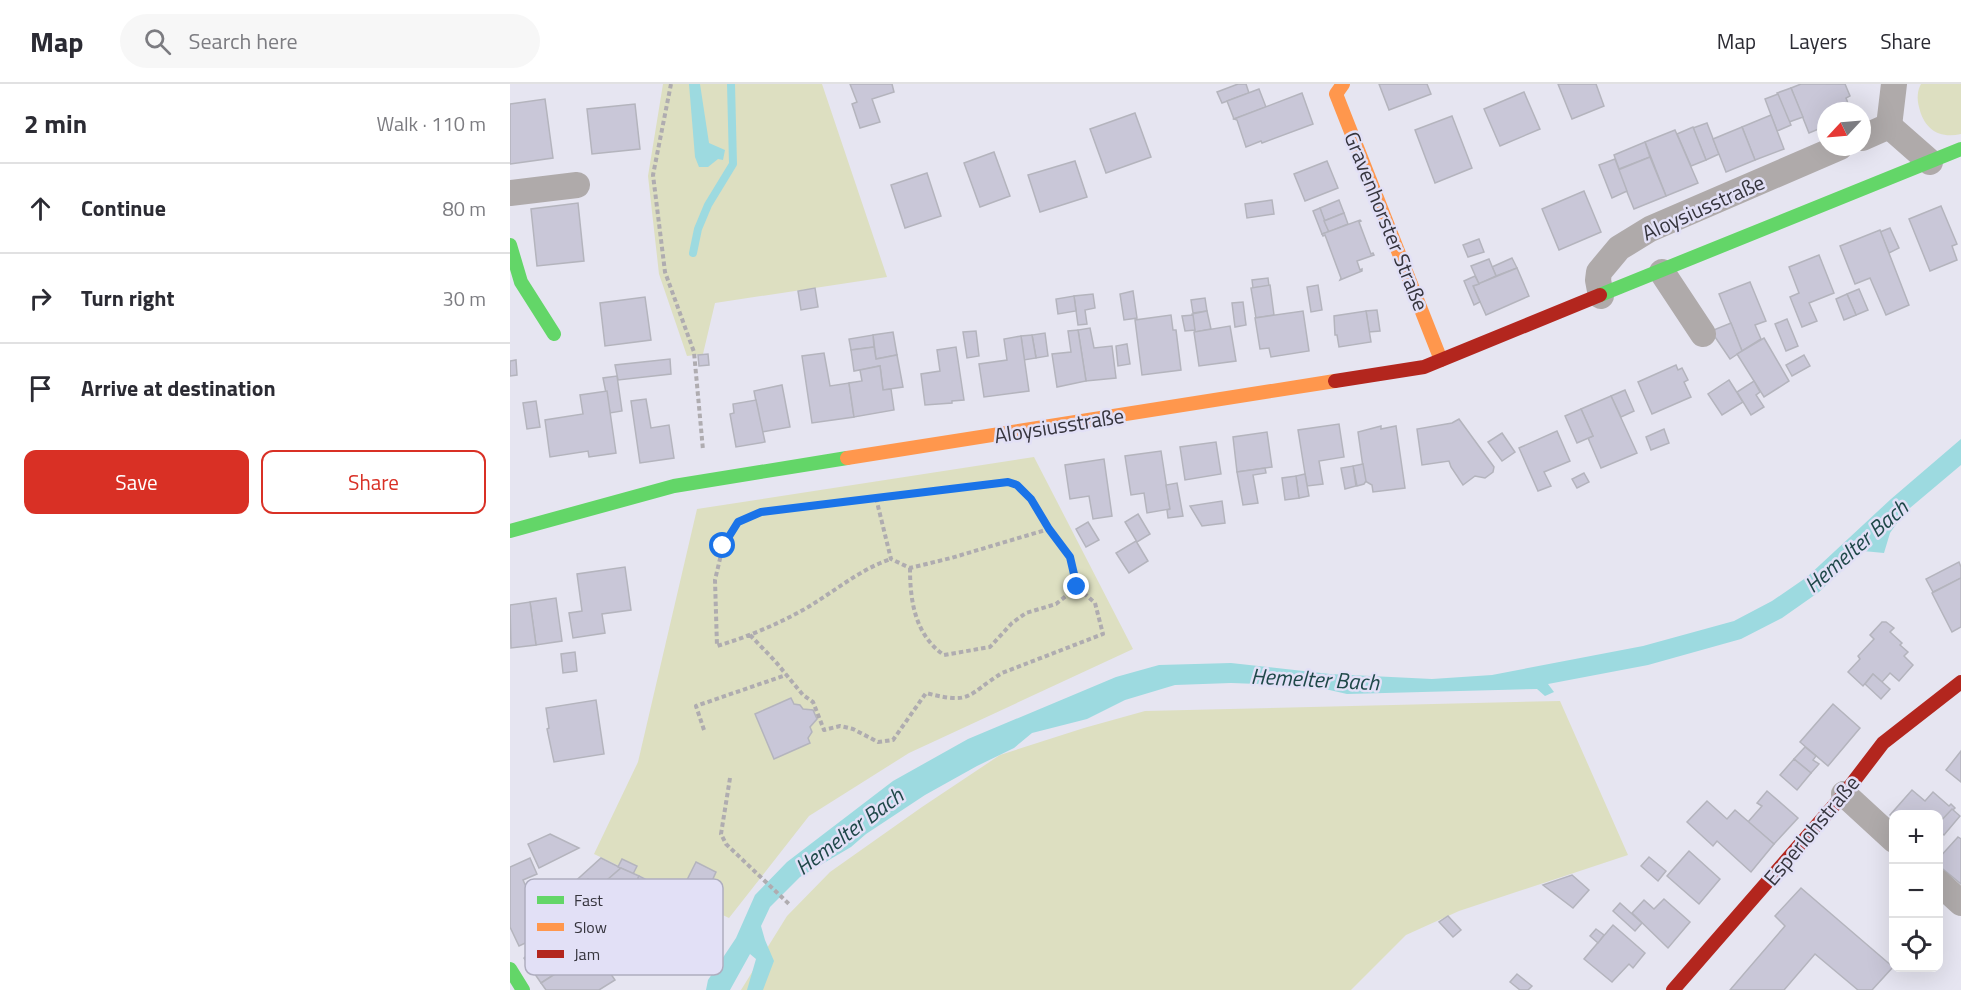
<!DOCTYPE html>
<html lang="en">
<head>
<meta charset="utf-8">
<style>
  body { margin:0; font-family:"Titillium Web",sans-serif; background:#f7f7f7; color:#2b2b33 }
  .controls { position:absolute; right:18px; bottom:18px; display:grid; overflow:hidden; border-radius:12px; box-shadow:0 6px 24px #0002 }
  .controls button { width:54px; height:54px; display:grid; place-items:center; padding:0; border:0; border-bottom:2px solid #e1e1e2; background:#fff; color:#2b2b33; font:30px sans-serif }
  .compass { position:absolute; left:1307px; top:18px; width:54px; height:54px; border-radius:50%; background:#fff; box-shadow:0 6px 24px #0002; rotate:244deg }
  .stop { position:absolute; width:18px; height:18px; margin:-14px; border:4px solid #1a73e8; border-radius:50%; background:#fff }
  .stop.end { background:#1a73e8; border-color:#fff; box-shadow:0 2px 6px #0008 }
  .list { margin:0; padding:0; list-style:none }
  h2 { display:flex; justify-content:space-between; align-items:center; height:78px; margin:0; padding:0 24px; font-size:26px }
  h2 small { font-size:20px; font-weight:400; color:#7c7c81 }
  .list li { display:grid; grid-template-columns:39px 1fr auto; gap:18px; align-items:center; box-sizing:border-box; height:90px; padding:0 24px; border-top:2px solid #e1e1e2 }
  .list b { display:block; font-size:22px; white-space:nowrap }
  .list em { font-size:20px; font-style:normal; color:#7c7c81 }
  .actions { display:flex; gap:12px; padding:18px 24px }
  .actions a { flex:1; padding:14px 0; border:2px solid #d93025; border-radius:12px; text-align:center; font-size:21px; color:#d93025 }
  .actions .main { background:#d93025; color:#fff }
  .icon { flex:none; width:33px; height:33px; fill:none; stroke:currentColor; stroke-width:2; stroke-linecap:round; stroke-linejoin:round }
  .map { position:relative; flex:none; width:1451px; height:906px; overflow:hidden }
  header { display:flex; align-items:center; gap:36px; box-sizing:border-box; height:84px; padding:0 30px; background:#fff; border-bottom:2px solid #e1e1e2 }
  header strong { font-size:28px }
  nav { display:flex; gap:33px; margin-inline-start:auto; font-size:21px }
  .search { width:420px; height:54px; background:#f7f7f7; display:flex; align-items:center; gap:15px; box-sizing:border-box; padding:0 21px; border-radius:33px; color:#7c7c81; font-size:22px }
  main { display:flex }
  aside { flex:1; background:#fff }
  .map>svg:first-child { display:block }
  .green { fill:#dddfc1 }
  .water { fill:#9ddae0 }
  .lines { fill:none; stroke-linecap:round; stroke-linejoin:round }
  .stream { stroke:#9ddae0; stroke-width:8 }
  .building { fill:#c9c7d8; stroke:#b4b4bd; stroke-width:1.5 }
  .path { stroke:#afacb0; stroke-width:4; stroke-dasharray:4.5 3; stroke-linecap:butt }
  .street { stroke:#afaaaa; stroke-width:26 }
  .fast { stroke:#63d668; stroke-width:14 }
  .slow { stroke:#ff974d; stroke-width:14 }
  .jam { stroke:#b3261e; stroke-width:14 }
  .route { stroke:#1a73e8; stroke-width:8 }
  .labels { text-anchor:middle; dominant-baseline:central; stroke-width:5; stroke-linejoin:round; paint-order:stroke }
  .street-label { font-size:21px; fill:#36353e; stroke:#e2e0f6 }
  .water-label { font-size:22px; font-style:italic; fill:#1f4849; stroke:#e2e0f6 }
  .key { fill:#e2e0f6; stroke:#aeadbf; stroke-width:1.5 }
  .key-label { font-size:16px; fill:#36353e }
</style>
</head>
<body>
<header>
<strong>Map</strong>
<div class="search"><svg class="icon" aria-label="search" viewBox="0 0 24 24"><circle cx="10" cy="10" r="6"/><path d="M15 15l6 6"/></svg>Search here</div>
<nav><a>Map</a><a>Layers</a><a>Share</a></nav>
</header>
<main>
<aside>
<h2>2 min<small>Walk · 110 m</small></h2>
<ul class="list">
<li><svg class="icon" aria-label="ahead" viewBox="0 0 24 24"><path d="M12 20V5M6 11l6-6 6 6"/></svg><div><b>Continue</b></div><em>80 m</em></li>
<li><svg class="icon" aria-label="right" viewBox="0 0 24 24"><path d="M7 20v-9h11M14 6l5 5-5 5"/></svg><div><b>Turn right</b></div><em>30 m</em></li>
<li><svg class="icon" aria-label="arrive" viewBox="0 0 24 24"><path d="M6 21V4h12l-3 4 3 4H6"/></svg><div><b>Arrive at destination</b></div></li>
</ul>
<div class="actions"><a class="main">Save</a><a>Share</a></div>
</aside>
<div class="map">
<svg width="1451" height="906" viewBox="0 0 1451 906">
  <rect width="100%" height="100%" fill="#e6e5f1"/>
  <g class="green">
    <polygon points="153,0 312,0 377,193 205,219 193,270 177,272 149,190 138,92"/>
    <path d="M1411,0H1451V50C1429,55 1414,45 1409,23C1407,15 1407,7 1411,0Z"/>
    <polygon points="524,373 623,565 399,669 299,732 219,834 84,770 128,678 187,425"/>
    <polygon points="1050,617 1118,771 949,827 896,851 841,906 231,906 277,832 320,788 412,723 490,671 574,644 635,627"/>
  </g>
  <g class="water">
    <polygon points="179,0 190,0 199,59 215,66 213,76 208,75 198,83 189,83 185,73"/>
    <polygon points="1451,355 1451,381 1394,429 1380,449 1374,469 1353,467 1309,508 1272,534 1231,555 1138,581 1038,600 1044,608 1035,612 1027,605 837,610 802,602 721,599 665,601 615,616 577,635 522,649 504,664 467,682 415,711 356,750 341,763 290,793 260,823 251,842 255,856 264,877 253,906 237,906 246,875 240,870 220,906 196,906 198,896 226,854 245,811 277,778 383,697 458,655 606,593 649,581 721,579 820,590 922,595 982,591 1133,562 1224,537 1262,517 1297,493 1381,415"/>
  </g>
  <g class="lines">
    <polyline class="stream" points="183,169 188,145 198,121 223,80 221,0"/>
  </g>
  <g class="building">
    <polygon points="340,0 382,0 384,8 362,15 370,38 350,44 342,20 347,18"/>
    <polygon points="728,0 736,0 739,9 712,19 707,8"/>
    <polygon points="869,0 917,0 921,10 879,26"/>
    <polygon points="1048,0 1086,0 1094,22 1062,35"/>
    <polygon points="1291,0 1335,0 1340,12 1336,14 1341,27 1316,27 1316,42 1299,49 1281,4"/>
    <polygon points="1281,4 1293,33 1279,38 1267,9"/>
    <polygon points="749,5 756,23 724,35 717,17"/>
    <polygon points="1014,8 1030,45 990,62 974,25"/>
    <polygon points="792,9 803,40 752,59 751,57 736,63 727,36 724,35"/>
    <polygon points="1268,10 1281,41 1267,47 1255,15"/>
    <polygon points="35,15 43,74 0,80 0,20"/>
    <polygon points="125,20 130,65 82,70 77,25"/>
    <polygon points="625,29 641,73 596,89 580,45"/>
    <polygon points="1261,31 1274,65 1245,76 1232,43"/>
    <polygon points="942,32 962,84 925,99 905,46"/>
    <polygon points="1197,39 1209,70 1196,76 1183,44"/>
    <polygon points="1183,43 1196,76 1181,82 1167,50"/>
    <polygon points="1232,43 1245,76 1216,88 1203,55"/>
    <polygon points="1165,46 1188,99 1156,112 1135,58"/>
    <polygon points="1135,58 1140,73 1109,85 1104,71"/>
    <polygon points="484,68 500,112 470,123 454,79"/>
    <polygon points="1140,73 1156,112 1124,125 1108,86"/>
    <polygon points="1105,75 1117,107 1102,114 1089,81"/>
    <polygon points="565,77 577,113 530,128 518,91"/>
    <polygon points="817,77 828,104 795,117 784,90"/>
    <polygon points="417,89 431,132 395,144 381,101"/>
    <polygon points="1074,107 1091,148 1049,166 1032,125"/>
    <polygon points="762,116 764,130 737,134 735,120"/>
    <polygon points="829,116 834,129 814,137 810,124"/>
    <polygon points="68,119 74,177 27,182 21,125"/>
    <polygon points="1431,122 1447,160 1442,162 1447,176 1420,187 1399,135"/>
    <polygon points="810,124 819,148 812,150 803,127"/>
    <polygon points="834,129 838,140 819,148 814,137"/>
    <polygon points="850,136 851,137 849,138 861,170 863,169 864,171 847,177 850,186 852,185 852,187 830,196 831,194 815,151 813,152 812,150"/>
    <polygon points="1380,144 1389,164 1379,169 1370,148"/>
    <polygon points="1370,146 1399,221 1376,231 1360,194 1345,200 1330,162"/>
    <polygon points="969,155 974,168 958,173 953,161"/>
    <polygon points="1309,171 1324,209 1299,219 1307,237 1292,243 1280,213 1289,209 1279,183"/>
    <polygon points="1002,174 1007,184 986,192 982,183"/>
    <polygon points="979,175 986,192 969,200 961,182"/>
    <polygon points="1007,184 1019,212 976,231 963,202"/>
    <polygon points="965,192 969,200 963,202 970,218 964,221 954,197"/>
    <polygon points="758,194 759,202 743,204 742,196"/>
    <polygon points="1240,198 1256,237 1245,241 1251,255 1232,267 1209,210"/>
    <polygon points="760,201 764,231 746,234 741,204"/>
    <polygon points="808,201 812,226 801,228 797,203"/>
    <polygon points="305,204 308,223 291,226 288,207"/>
    <polygon points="1349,205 1358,226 1346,231 1337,210"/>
    <polygon points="623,207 627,234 614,236 610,210"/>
    <polygon points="583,210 585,224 575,226 577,240 568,241 564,212"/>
    <polygon points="1337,210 1346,231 1334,236 1326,215"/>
    <polygon points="564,212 566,227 548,230 546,215"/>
    <polygon points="135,213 141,256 95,262 90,219"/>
    <polygon points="695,214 697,227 683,229 681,216"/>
    <polygon points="733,218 736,241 725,243 722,219"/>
    <polygon points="867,226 870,247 859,248 856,227"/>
    <polygon points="697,227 701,245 685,248 682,230"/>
    <polygon points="793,227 799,267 761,273 759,264 750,265 745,234"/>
    <polygon points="856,227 861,258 829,263 827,251 825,251 824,232"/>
    <polygon points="661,231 663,246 666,246 671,286 632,291 625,236"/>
    <polygon points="683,231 685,246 675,247 672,232"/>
    <polygon points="1277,235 1288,262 1276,267 1265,240"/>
    <polygon points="1221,239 1232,267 1220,275 1201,247"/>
    <polygon points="720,242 726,277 689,282 684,248"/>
    <polygon points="580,244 584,264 602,262 606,294 576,297 568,246"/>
    <polygon points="568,246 576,297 547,303 542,270 561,268 558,247"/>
    <polygon points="466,247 469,272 457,274 453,248"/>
    <polygon points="383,248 387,271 366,275 363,251"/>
    <polygon points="535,249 538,272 526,274 522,251"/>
    <polygon points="363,251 364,263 341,266 339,255"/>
    <polygon points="522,251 526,274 514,276 511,252"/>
    <polygon points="511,252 519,307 474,313 469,280 497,276 494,255"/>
    <polygon points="1254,254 1279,297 1254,313 1227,270"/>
    <polygon points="617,260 620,280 608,282 606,262"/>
    <polygon points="364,263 366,275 387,271 393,303 373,306 370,282 344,287 341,266"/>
    <polygon points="446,263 454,316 442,317 442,319 415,321 411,290 430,287 427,266"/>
    <polygon points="314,269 320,302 339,299 344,333 302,339 292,272"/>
    <polygon points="198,270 199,281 189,282 188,271"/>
    <polygon points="1294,271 1300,282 1282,292 1276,281"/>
    <polygon points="160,275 161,290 108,296 105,281"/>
    <polygon points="6,276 7,291 0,292 0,277"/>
    <polygon points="1166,281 1168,286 1172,284 1178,296 1174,298 1181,313 1142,330 1128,298"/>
    <polygon points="370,282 373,306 381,305 384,326 344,333 339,299 352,297 350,286"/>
    <polygon points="107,292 112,327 100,329 93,294"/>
    <polygon points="1219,296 1233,318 1212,331 1198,310"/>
    <polygon points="1244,297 1250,308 1246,311 1254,323 1241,331 1227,308"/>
    <polygon points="272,301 280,343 252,348 244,307"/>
    <polygon points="1115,306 1124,327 1111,333 1101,312"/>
    <polygon points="97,307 106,369 79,373 78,367 40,373 35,336 73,330 70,311"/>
    <polygon points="1101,312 1127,369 1091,384 1078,354 1083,352 1071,325"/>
    <polygon points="136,315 141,344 159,341 164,374 130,379 121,317"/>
    <polygon points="246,316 255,358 226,363 220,330 224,329 223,320"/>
    <polygon points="26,317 30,343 17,345 13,319"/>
    <polygon points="1071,325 1083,352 1067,359 1055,332"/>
    <polygon points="949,335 984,383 983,388 975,394 965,392 953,401 941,383 939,377 912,381 907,345 942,339"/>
    <polygon points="829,340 834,373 809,377 813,400 797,402 788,346"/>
    <polygon points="871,342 871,345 886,342 895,404 863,408 862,401 855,397 848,348"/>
    <polygon points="1154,345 1159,359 1141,366 1136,353"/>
    <polygon points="1047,347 1060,377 1034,388 1041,402 1028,407 1009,364"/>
    <polygon points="757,348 762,383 727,388 723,353"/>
    <polygon points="992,349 1005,368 992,377 978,358"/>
    <polygon points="706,358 711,390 675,396 670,363"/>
    <polygon points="651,367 660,425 637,429 634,409 621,411 615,372"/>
    <polygon points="594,375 602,432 583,435 579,412 560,415 555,381"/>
    <polygon points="853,380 856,397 854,400 847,402 843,382"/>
    <polygon points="843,382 846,402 835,405 831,384"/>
    <polygon points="755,384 756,389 743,391 748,419 733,421 727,388"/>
    <polygon points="1074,389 1079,398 1067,404 1062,395"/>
    <polygon points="795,390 799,412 789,414 786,392"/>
    <polygon points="786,392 789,414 775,416 772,394"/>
    <polygon points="667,399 673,432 658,434 657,426 660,425 656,401"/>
    <polygon points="712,417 715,439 692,442 680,422"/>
    <polygon points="628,430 640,450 627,458 615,438"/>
    <polygon points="578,438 589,456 576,463 566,445"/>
    <polygon points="626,457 638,477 619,489 606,469"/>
    <polygon points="1449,478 1451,483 1451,494 1423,508 1416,495"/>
    <polygon points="115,483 121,526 92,530 95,549 63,554 59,529 72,527 67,490"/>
    <polygon points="1451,494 1451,543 1442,548 1422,509"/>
    <polygon points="46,514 52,557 26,561 20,518"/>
    <polygon points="20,518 26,561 1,564 0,521"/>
    <polygon points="1372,538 1376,538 1384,544 1380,548 1392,559 1390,561 1398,568 1394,572 1403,581 1389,597 1380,589 1372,598 1363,590 1353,602 1338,588 1350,575 1348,572 1364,555 1360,551"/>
    <polygon points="65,568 67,587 53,589 51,570"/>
    <polygon points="1363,590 1380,605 1371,615 1355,600"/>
    <polygon points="281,614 284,620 290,621 293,625 303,626 307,635 300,643 302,648 298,654 300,659 264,675 245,630"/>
    <polygon points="86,616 94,670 44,678 37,645 39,644 36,624"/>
    <polygon points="1323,620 1350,644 1318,682 1290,658"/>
    <polygon points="1295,663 1306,672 1303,676 1309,680 1301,689 1284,675"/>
    <polygon points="1451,667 1451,698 1436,686"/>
    <polygon points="1284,675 1301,689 1287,706 1270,691"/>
    <polygon points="1402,706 1415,717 1423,708 1439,722 1441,720 1445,724 1428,740 1428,730 1384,730 1384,734 1380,731"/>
    <polygon points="1257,707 1288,734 1264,760 1238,738 1252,722 1247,719"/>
    <polygon points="1197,717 1217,735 1225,726 1264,760 1241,788 1207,757 1203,762 1177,738"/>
    <polygon points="1442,725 1450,732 1434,751 1428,746 1428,740"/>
    <polygon points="40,750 69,764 29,784 18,760"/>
    <polygon points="1448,753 1451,755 1451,800 1428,781 1428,775"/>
    <polygon points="1179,767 1210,795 1189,820 1157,792"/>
    <polygon points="1139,773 1156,787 1148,797 1131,782"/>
    <polygon points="20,774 27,790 13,796 37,849 9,862 0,843 0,783"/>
    <polygon points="91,774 111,784 87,805 78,795 64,806 60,802"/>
    <polygon points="112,775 127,782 123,790 108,783"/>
    <polygon points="186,778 206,788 198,806 177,796"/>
    <polygon points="111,784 129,792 122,808 97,796"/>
    <polygon points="1062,791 1079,806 1063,824 1033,801"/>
    <polygon points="129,792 149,802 142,817 122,808"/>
    <polygon points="1291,804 1383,883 1362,906 1348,906 1305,870 1274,906 1220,906 1275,842 1265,832"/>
    <polygon points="1154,815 1180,838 1158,864 1122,829 1134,816 1144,825"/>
    <polygon points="1110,819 1132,839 1125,847 1103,827"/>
    <polygon points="938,832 951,846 943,853 929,838"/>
    <polygon points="1103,841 1135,869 1123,884 1119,880 1102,898 1074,875"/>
    <polygon points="1086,845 1094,851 1088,859 1080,852"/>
    <polygon points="41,848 52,866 74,852 83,866 31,899 14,874"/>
    <polygon points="73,872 83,887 94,880 105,896 89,906 36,906 31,899"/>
    <polygon points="1007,890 1022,902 1018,906 1010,906 1000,898"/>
  </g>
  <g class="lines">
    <g class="path">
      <polyline points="161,0 143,91 155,188 184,268 193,366"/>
      <polyline points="366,414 381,475 400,484 441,474 539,445"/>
      <path d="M400,484C400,517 405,551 434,571L480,563L502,539L516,529L546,520L567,503"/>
      <path d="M240,551L265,577L293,611L303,618L314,646L330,642L343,645L368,658L383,656L416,609C463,621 456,611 492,589L593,550L585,519L567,503L560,473L539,445L521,415L507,401L498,398L251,428L228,438L213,462L205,496L207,562C237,553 266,541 293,526C323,509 348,486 381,475"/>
      <polyline points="194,646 186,622 276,591"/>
      <polyline points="220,694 211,750 216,760 279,820"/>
    </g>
    <g class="street">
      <polyline points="1379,42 1420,78"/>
      <polyline points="1352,54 1379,42 1384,0"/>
      <polyline points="0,109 67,101"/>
      <polyline points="1152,188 1193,250"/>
      <polyline points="1091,212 1088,196 1089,188 1109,164 1140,145 1330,63"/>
      <polyline points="1334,710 1384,756"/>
      <polyline points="1428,798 1451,819"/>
    </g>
    <g class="fast">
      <polyline points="0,161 11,198 44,250"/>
      <polyline points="1090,211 1451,65"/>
      <polyline points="0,447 164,402 337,374"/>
      <polyline points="0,885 13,906"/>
    </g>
    <g class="slow">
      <polyline points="833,0 826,10 931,276"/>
      <polyline points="337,374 825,297"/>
    </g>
    <g class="jam">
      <polyline points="825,297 914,283 1090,211"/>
      <polyline points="1163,906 1334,710 1373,659 1451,598"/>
    </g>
  </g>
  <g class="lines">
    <polyline class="route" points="213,462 228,438 251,428 498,398 507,401 521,415 539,445 560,473 567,503"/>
  </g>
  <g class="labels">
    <g class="street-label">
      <text transform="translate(1193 123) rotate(-24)">Aloysiusstraße</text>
      <text transform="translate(877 137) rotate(68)">Gravenhorster Straße</text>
      <text transform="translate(549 341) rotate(-9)">Aloysiusstraße</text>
      <text transform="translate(1301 746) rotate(-50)">Esperlohstraße</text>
    </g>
    <g class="water-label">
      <text transform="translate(1346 462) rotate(-41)">Hemelter Bach</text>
      <text transform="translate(805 595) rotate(3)">Hemelter Bach</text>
      <text transform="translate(339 747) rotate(-37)">Hemelter Bach</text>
    </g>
  </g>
  <rect x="15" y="795" width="198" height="96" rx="9" class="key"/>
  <rect x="27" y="812" width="27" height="8" fill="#63d668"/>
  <rect x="27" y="839" width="27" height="8" fill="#ff974d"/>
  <rect x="27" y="866" width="27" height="8" fill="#b3261e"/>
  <g class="key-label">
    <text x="64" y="822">Fast</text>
    <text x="64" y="849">Slow</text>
    <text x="64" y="876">Jam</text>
  </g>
</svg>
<div class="controls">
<button>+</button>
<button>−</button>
<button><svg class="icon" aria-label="locate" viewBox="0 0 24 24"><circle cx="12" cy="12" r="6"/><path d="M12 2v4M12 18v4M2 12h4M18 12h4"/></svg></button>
</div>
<svg class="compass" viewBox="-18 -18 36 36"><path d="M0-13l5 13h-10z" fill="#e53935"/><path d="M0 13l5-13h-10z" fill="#7c7c81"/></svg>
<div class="stop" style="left:213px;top:462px"></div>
<div class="stop end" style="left:567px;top:503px"></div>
</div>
</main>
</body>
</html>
